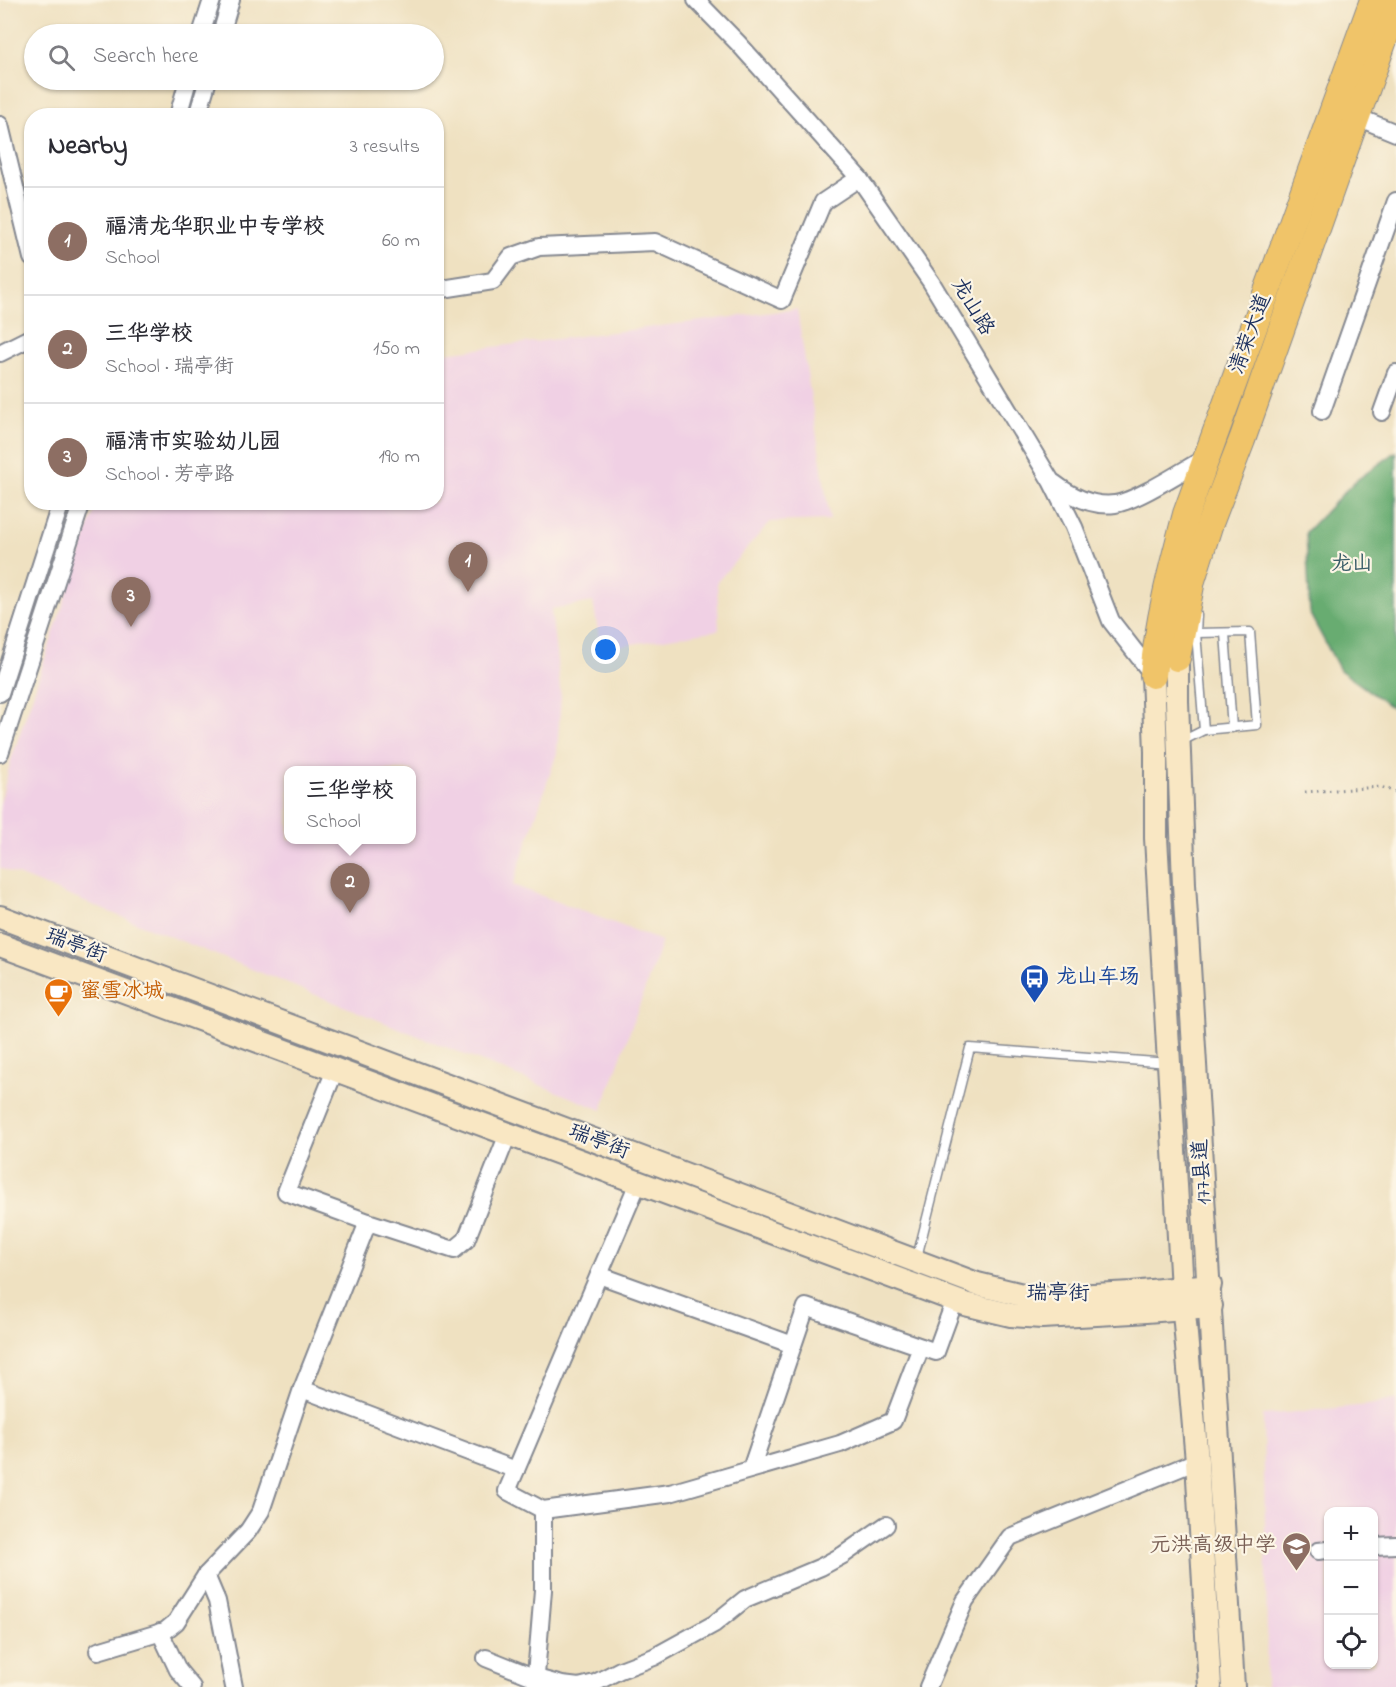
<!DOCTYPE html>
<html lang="en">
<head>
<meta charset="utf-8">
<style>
  body { margin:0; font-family:"Indie Flower","LXGW WenKai TC",sans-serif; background:#f2f2f3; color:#2b2b33 }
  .controls { position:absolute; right:18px; bottom:18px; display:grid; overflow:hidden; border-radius:12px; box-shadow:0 2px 4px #0004 }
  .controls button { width:54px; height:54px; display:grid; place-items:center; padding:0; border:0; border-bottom:2px solid #e1e1e2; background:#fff; color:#2b2b33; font:30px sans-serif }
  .you { position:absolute; left:606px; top:650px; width:21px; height:21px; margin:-15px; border:4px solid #fff; border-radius:50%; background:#1a73e8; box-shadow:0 0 0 9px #1a73e833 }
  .badge { display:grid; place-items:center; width:39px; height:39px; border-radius:50%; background:#b5179e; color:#fff; font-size:20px; font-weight:700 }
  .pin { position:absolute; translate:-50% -50px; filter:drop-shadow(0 2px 3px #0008) }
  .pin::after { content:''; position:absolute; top:32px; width:21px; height:18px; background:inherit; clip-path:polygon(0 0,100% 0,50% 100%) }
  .popup { position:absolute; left:284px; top:766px; width:132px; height:78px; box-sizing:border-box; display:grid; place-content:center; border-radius:12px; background:#fff; filter:drop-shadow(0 2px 4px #0005); font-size:20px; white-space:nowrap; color:#7c7c81 }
  .popup b { font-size:22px; color:#2b2b33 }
  .popup::after { content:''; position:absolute; left:50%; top:100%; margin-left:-12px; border:12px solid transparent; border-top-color:#fff }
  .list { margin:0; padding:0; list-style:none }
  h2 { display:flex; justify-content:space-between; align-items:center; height:78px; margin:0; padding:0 24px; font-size:26px }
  h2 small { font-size:20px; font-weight:400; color:#7c7c81 }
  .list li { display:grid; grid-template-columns:39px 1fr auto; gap:18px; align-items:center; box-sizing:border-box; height:108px; padding:0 24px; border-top:2px solid #e1e1e2 }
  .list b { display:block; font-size:22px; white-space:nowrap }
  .list p { margin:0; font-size:20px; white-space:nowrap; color:#7c7c81 }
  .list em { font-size:20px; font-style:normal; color:#7c7c81 }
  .icon { flex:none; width:33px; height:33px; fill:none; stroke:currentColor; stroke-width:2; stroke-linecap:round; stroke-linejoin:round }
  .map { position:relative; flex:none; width:1396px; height:1687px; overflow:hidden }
  .search { position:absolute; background:#fff; box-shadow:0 2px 4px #0004; left:24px; top:24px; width:420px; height:66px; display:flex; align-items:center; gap:15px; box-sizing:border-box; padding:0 21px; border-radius:33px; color:#7c7c81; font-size:22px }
  .panel { position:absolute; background:#fff; box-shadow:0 2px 4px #0004; left:24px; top:108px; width:420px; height:402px; border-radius:24px }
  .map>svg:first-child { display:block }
  .built { fill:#f0d0e4; fill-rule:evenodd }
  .forest { fill:#68ac71; stroke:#426e68; stroke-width:1.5 }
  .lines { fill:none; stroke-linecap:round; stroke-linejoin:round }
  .lane-casing { stroke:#858890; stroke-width:11 }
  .street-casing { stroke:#858890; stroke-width:20 }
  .secondary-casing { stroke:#858890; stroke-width:26 }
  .primary-casing { stroke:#858890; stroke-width:28 }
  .path { stroke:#858890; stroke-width:3; stroke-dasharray:1.5 4.5; stroke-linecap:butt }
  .lane { stroke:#fff; stroke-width:8 }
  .street { stroke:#fff; stroke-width:16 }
  .secondary { stroke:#f9e7c3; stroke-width:22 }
  .primary { stroke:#f0c469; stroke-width:26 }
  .labels { text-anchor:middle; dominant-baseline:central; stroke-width:4.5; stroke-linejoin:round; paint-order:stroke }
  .street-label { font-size:21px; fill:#1b2f5e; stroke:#fcf5e5 }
  .park-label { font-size:21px; fill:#395d69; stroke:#fcf5e5 }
  .transit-label { font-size:21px; fill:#164399; stroke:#fcf5e5; text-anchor:start }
  .food-label { font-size:21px; fill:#c56008; stroke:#fcf5e5; text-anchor:start }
  .education-label { font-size:21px; fill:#785e54; stroke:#fcf5e5; text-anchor:end }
</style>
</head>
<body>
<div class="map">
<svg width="1396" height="1687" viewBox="0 0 1396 1687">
  <rect width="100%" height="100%" fill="#fcf5e5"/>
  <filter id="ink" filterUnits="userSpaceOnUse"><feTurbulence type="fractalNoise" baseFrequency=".0167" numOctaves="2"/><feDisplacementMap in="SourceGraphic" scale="12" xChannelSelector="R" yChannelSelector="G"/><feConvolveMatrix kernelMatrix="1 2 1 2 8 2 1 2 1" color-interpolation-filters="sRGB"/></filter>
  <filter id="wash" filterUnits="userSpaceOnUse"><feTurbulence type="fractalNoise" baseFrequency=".008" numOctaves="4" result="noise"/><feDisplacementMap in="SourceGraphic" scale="24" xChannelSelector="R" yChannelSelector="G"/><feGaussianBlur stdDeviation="1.35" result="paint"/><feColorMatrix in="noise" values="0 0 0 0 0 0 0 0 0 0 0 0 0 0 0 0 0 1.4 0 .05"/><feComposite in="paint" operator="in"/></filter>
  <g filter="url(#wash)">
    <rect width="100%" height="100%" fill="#efe1c1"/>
    <g class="built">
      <path d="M797,309L830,520L770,522L717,582L719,630L601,649L593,602L551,609L561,697L557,753L513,885L662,941L602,1110L0,868V804L11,760L97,503L436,502L437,354ZM288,770H412V840H288Z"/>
      <path d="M1396,1399V1687H1266L1267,1631L1263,1415L1369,1405ZM1328,1512H1374V1664H1328Z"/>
    </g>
    <polygon class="forest" points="1396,452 1396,717 1394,709 1340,670 1310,614 1306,532 1354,482"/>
  </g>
  <g filter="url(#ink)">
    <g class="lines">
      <defs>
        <g id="lane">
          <polyline points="1196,633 1250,632 1257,725 1204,730"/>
          <polyline points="1225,633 1232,728"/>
          <polyline points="1182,741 1204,730 1196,633 1197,615"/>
          <polyline points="916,1261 970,1048 1169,1063"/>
        </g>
        <g id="street">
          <polyline points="696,0 738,43 859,178 931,282 1051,481 1074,527 1111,621 1153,675"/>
          <polyline points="201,34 212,0"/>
          <polyline points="221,34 231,0"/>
          <polyline points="178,116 188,80"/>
          <polyline points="197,116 208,80"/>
          <polyline points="1357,117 1396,133"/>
          <polyline points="0,125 32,258"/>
          <polyline points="436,290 493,281 511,257 539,247 655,242 782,300 823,202 859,178"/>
          <polyline points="0,353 32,337"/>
          <polyline points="1322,411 1396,201"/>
          <polyline points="1382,412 1396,373"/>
          <path d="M1054,483C1071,496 1092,507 1115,504C1137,501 1185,469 1207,457"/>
          <polyline points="0,693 61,502"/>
          <polyline points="0,753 82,502"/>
          <polyline points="638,1183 507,1491 543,1510 670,1493 840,1444 893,1421 921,1347"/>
          <polyline points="368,1222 454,1250 466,1240 508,1134"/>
          <polyline points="599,1275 793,1345"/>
          <polyline points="302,1389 368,1222 286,1192 335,1070"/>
          <polyline points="751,1469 806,1307 936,1352 955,1300"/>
          <polyline points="1374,1546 1396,1545"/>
          <polyline points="1318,1551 1328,1550"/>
          <polyline points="160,1632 178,1670 192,1687"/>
          <polyline points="98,1651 165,1631 176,1622 206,1575"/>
          <polyline points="486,1658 536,1678 562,1685 579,1687 595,1683 620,1670 654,1657 714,1624 745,1599 821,1567 843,1555 886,1525"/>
          <polyline points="234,1687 217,1601 206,1575 248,1531 261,1511 302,1389 516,1470"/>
          <polyline points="535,1687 543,1590 543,1510"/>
          <polyline points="928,1687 965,1601 1010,1537 1197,1461"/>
        </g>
        <g id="secondary">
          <polyline points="1177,658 1177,701 1184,884 1233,1687"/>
          <polyline points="1153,675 1156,752 1156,838 1182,1289 1197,1461 1210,1687"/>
          <polyline points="0,917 977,1284 1035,1298 1132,1293 1210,1285"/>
          <polyline points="0,945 965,1304 1011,1315 1042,1317 1133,1312 1211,1306"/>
        </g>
        <g id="primary">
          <polyline points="1177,658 1192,580 1209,526 1242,440 1396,6"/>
          <path d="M1153,675C1158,619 1172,567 1186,514L1373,0"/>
        </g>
      </defs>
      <use href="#lane" class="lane-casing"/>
      <use href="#street" class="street-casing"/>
      <use href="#secondary" class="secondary-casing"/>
      <use href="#primary" class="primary-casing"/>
      <polyline class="path" points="1305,792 1381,787 1396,792"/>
      <use href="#lane" class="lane"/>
      <use href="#street" class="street"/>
      <use href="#secondary" class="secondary"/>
      <use href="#primary" class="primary"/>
    </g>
  </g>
  <defs>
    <symbol id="bus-pin" viewBox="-11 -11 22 30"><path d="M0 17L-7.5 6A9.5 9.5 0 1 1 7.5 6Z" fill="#1a4fb4" stroke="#fcf5e5"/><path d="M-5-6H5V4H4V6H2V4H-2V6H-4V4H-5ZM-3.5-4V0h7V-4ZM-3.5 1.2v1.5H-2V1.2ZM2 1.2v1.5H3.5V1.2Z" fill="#fff"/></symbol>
    <symbol id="cafe-pin" viewBox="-11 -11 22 30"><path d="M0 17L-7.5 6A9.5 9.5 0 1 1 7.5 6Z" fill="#e8710a" stroke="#fcf5e5"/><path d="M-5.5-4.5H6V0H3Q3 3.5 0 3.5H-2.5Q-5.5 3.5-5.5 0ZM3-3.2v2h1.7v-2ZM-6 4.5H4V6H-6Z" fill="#fff"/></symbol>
    <symbol id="school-pin" viewBox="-11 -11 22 30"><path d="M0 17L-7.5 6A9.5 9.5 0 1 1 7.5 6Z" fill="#8d6e63" stroke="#fcf5e5"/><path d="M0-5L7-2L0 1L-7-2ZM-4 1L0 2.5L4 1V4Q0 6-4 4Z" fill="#fff"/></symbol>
  </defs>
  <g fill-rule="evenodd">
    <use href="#bus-pin" x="1018" y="962" width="33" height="45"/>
    <use href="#cafe-pin" x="42" y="976" width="33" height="45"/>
    <use href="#school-pin" x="1280" y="1530" width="33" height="45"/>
  </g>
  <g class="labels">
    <g class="street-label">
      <text transform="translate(972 307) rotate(59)">龙山路</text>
      <text transform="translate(1251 334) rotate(-70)">清荣大道</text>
      <text transform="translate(76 946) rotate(21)">瑞亭街</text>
      <text transform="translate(599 1142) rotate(21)">瑞亭街</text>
      <text transform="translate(1203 1172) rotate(-94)">177县道</text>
      <text transform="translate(1058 1294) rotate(1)">瑞亭街</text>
    </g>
    <g class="park-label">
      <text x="1352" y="565">龙山</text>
    </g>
    <g class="transit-label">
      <text x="1056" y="978">龙山车场</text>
    </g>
    <g class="food-label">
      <text x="80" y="992">蜜雪冰城</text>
    </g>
    <g class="education-label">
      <text x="1276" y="1546">元洪高级中学</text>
    </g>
  </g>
</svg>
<div class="controls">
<button>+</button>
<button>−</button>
<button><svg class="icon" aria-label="locate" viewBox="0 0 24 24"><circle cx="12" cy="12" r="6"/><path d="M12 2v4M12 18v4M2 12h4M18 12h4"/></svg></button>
</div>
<div class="you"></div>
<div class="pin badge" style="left:468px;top:592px;background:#8d6e63">1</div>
<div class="pin badge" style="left:350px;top:913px;background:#8d6e63">2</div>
<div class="popup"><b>三华学校</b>School</div>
<div class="pin badge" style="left:131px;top:627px;background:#8d6e63">3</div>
<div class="search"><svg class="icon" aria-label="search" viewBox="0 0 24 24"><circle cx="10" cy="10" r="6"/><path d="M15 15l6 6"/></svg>Search here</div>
<section class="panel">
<h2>Nearby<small>3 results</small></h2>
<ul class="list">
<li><span class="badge" style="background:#8d6e63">1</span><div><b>福清龙华职业中专学校</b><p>School</p></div><em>60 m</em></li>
<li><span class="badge" style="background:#8d6e63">2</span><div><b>三华学校</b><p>School · 瑞亭街</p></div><em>150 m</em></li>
<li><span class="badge" style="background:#8d6e63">3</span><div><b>福清市实验幼儿园</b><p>School · 芳亭路</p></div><em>190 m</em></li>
</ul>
</section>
</div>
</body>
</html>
